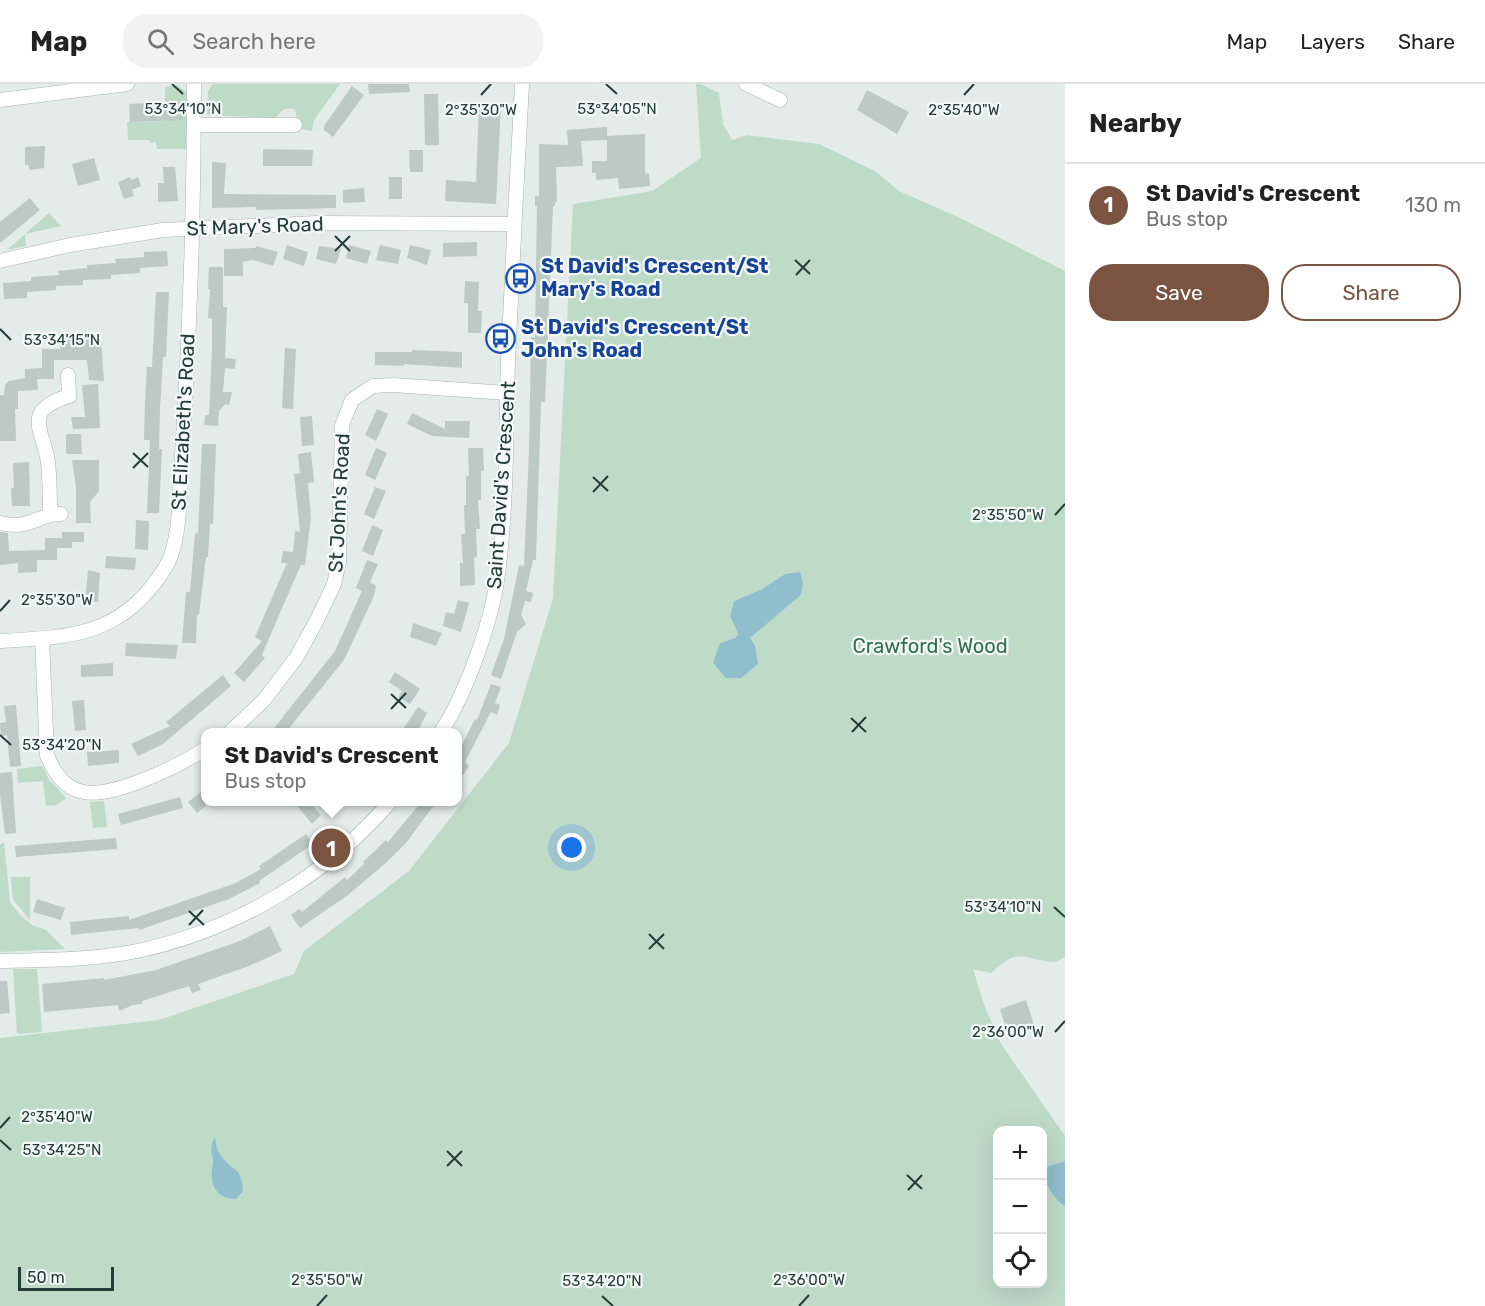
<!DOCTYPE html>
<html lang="en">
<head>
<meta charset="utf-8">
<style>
  body { margin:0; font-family:Rubik,sans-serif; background:#f2f2f2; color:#222 }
  .controls { position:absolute; right:18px; bottom:18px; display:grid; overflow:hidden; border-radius:12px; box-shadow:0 6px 24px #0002 }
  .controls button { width:54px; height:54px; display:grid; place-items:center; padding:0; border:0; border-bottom:2px solid #e0e0e0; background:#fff; color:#222; font:30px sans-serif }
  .scale { position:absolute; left:18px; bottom:15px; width:96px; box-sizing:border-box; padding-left:6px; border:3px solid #243c38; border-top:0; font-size:16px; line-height:21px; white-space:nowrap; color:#243c38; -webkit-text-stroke:4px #f4f9f7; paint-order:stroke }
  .you { position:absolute; left:572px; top:764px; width:21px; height:21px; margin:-15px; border:4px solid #fff; border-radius:50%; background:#1a73e8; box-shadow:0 0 0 9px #1a73e833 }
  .badge { display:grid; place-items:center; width:39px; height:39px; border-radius:50%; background:#7a5441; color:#fff; font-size:20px; font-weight:700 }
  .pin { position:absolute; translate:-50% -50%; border:3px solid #fff; box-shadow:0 2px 6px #0006 }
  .popup { position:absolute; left:201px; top:644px; width:261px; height:78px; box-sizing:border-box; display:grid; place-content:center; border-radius:12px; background:#fff; filter:drop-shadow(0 2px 4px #0005); font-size:20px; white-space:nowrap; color:#767676 }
  .popup b { font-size:22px; color:#222 }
  .popup::after { content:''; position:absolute; left:50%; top:100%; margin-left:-12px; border:12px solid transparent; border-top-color:#fff }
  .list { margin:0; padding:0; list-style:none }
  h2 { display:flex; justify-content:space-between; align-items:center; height:78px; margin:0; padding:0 24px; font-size:26px }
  h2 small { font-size:20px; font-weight:400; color:#767676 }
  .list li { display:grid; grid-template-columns:39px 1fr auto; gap:18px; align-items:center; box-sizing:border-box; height:84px; padding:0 24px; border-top:2px solid #e0e0e0 }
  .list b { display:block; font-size:22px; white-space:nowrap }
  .list p { margin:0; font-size:20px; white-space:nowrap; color:#767676 }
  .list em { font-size:20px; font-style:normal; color:#767676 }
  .actions { display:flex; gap:12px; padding:18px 24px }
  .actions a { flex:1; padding:14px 0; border:2px solid #7a5441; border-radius:24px; text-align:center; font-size:21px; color:#7a5441 }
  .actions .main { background:#7a5441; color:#fff }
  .icon { flex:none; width:33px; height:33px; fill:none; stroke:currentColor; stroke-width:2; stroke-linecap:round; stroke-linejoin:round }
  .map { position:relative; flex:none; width:1065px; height:1222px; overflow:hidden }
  header { display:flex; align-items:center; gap:36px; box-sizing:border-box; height:84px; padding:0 30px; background:#fff; border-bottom:2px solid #e0e0e0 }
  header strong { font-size:28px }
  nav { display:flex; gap:33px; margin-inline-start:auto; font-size:21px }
  .search { width:420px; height:54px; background:#f2f2f2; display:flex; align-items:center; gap:15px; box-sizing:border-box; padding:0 21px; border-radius:24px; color:#767676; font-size:22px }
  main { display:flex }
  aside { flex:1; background:#fff }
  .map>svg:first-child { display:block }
  .green { fill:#bedbc8; fill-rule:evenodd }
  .water { fill:#90becc }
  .building { fill:#bcc9c5 }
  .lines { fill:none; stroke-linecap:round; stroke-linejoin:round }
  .minor-casing { stroke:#a6b4b0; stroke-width:15 }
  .minor { stroke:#fff; stroke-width:14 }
  .ticks { fill:none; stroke:#243c38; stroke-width:2 }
  .labels { text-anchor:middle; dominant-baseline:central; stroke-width:4.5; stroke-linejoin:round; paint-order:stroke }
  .street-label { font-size:20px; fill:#243c38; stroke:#f4f9f7 }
  .transit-label { font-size:20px; font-weight:bold; fill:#164399; stroke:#f4f9f7; text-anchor:start }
  .park-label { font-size:20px; fill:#326f4f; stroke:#f4f9f7 }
  .ticks-label { font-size:15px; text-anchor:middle; fill:#243c38; stroke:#f4f9f7; stroke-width:4.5; stroke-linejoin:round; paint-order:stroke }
</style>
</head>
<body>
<header>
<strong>Map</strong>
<div class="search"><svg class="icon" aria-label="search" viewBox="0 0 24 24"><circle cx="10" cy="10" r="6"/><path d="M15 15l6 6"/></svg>Search here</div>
<nav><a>Map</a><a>Layers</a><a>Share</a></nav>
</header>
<main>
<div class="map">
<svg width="1065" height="1222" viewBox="0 0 1065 1222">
  <rect width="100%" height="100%" fill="#e3ece9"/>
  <g class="green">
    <path d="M213,0H340L314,36L312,47L299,45L295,26C285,22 282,27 275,34L207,31L208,7Z"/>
    <path d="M696,0H701L719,9L723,40L732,56L747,51L819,60L875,87L899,107L958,133L1065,187V873L1056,878C1021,876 1021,861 991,889L973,885L985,923L1001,960L1065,1052V1077L1043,1084L1042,1046H998V1200H1042L1043,1086L1045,1101L1065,1123V1222H0V954L159,936L294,890L304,867L409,787L509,659L553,514L573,120L652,107L701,74ZM785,490L801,511L750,554L720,559L735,554L738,550L730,532L734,517L762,505Z"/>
    <polygon points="177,1 186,8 189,15 186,65 157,65 156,58 150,59 149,56 128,56 127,38 165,37 165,3"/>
    <polygon points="49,129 61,142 25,150 26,162 7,166"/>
    <polygon points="42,682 49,695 66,714 57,721 46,722 43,697 18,699 17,685"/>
    <polygon points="104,717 107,743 93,744 90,718"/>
    <polygon points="4,758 10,818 20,831 32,841 46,846 65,865 0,868 0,761"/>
    <polygon points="11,793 30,793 30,836 13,816"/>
    <polygon points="13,885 37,885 42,948 17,950"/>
  </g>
  <g class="water">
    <polygon points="800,488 803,499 801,511 750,554 755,562 758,580 741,594 726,594 713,579 720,559 735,554 738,550 730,532 734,517 762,505 785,490"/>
    <path d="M215,1053C216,1059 217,1067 221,1072C233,1088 242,1083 243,1107L236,1115C219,1115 210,1104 212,1086C212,1082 214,1080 213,1076C211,1066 210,1063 215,1053Z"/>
    <path d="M1065,1077V1123C1052,1112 1044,1101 1043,1084Z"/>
  </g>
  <g class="building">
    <polygon points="368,0 409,0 410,8 369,10"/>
    <polygon points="352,2 364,11 333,53 324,46 324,42"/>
    <polygon points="867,6 909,28 897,50 857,26"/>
    <polygon points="424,10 438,10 439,61 425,61"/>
    <polygon points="166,18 183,18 183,36 130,38 129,20"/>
    <polygon points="479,20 501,21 496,120 445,117 446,96 476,98"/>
    <polygon points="607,43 607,52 645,50 645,90 649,89 650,102 619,105 618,94 596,96 596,89 592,89 592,77 607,77 607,56 581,57 583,82 556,83 557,118 555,118 555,122 553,122 545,318 541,318 536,476 533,476 526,507 533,509 531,518 525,517 521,531 526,540 517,548 501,595 491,591 504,555 519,481 524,482 529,367 531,253 535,253 537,122 535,122 535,112 539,112 539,60 568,61 567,46"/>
    <polygon points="45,62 44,84 30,86 28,81 25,81 25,63"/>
    <polygon points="263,65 313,66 312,82 263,82"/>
    <polygon points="409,66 423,66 423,88 410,88"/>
    <polygon points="94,74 100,96 78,102 72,80"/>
    <polygon points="212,78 226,79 224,110 336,111 336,124 256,126 256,123 212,124"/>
    <polygon points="163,83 175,83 178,117 158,118 158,99 164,99"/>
    <polygon points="130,93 131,96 138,93 141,102 132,106 134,112 124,115 118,98"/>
    <rect x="389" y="93" width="13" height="22"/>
    <polygon points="364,104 365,118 343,119 343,106"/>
    <polygon points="30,114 40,126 0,159 0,138"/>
    <polygon points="477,158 477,172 443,173 443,159"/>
    <polygon points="287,161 308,168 304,182 283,175"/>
    <polygon points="349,161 371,167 367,180 346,174"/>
    <polygon points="380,161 401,166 398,180 376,176"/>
    <polygon points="410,161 431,166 427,181 407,174"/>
    <polygon points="256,162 278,168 273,182 253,176 243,178 243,192 224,192 224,165 256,164"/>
    <polygon points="319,162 341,165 336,180 316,175"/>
    <polygon points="167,167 168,182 140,184 140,189 111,191 111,195 83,196 83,201 56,202 56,206 27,208 27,214 4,215 3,199 31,197 31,193 59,191 58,187 87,184 87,181 116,179 115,175 144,173 144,168"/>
    <polygon points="209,183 223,183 223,223 227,223 225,274 236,275 235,285 225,284 223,308 232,308 229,321 225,320 219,327 218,342 204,341 205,331 209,331 212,266 212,235 208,234 210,205 208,205"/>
    <polygon points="465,197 479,198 478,227 482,227 481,249 468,249 468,219 464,219"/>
    <polygon points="156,208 169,208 166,273 163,273 160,325 159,365 162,365 159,429 147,429 150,356 144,356 145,317 147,283 152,283"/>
    <polygon points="59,255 101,255 104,297 89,296 87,276 54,276 54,295 37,295 38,306 18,307 18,325 15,325 16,357 0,357 0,311 4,311 5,301 9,297 25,294 25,285 42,284 42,265 60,265"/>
    <polygon points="285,264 296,265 293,325 282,324"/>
    <polygon points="412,266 462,268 462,284 404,280 404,282 375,281 375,268 412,268"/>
    <polygon points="98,300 100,344 73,345 71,333 85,333 82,301"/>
    <polygon points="377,325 388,330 376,357 365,351"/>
    <polygon points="412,329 445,345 445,337 470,337 469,354 432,352 407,340"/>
    <polygon points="312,332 314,361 302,362 300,333"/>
    <polygon points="66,350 81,350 82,370 66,370"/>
    <polygon points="202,360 216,360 213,440 210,440 208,473 206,473 199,531 197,531 196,559 182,559 186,508 190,508 195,449 198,450"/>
    <polygon points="376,364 387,369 375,396 365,391"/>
    <polygon points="468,364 483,364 484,387 481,387 481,416 478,416 480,445 476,445 477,473 474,474 475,501 460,502 460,479 463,479 461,450 465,450 464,421 466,421 466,392 469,392"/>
    <polygon points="311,368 314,398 308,399 311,433 305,481 301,481 282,524 262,571 265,574 244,598 234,589 262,557 255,553 287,479 281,479 283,467 293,468 295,447 300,448 294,390 300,389 298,370"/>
    <polygon points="72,376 99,376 99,407 90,418 91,439 76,439 76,403"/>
    <polygon points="29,378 30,422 12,422 11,404 14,404 13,379"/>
    <polygon points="375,403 386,407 374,435 364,430"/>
    <polygon points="136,436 149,437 148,466 135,465"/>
    <polygon points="372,441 383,446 373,472 362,467"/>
    <polygon points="0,448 8,449 9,467 45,466 45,454 62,454 62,448 84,448 84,458 72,458 72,464 57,464 57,476 37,476 37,488 18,489 18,479 0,481"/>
    <polygon points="106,472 136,474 135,486 105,484"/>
    <polygon points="367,476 378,480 370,498 376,502 374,512 344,576 286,648 271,648 335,567 362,507 356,504"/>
    <polygon points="88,486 100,489 98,518 85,517"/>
    <polygon points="458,516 469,519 461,548 443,542 446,528 454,530"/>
    <polygon points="413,539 442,549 436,562 410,553"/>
    <polygon points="126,559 178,561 176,575 125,572"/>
    <polygon points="113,579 113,592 81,593 81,581"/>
    <polygon points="395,588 420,605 410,620 398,613 402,607 389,598"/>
    <polygon points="223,591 231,602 163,660 138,672 131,660 170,642 166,638"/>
    <polygon points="491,600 501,603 495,619 500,621 497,631 491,628 465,678 469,682 463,691 459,688 457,692 457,671 475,635 477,636"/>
    <polygon points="84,616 86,646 75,647 72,617"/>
    <polygon points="16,621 21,682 10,683 7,651 1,652 0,639 6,638 4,622"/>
    <polygon points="418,623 427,629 417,648 401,648"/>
    <polygon points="119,666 119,679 88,682 87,668"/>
    <polygon points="12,688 16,749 5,750 0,711 0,689"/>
    <polygon points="205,705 205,723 197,729 188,718"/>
    <polygon points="180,713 183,724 121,741 118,730"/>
    <polygon points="293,717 308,717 321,731 312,740"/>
    <polygon points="422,717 437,717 406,759 387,778 348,811 300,844 291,831 299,825 302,828 345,793 347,796 365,779 363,778 386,756 388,758"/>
    <polygon points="306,750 313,760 259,797 260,799 229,815 139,846 138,844 71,851 70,838 129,832 129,836 236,799 261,785 259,782"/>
    <polygon points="116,754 117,765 16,773 15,762"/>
    <polygon points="37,815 65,824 61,836 33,828"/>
    <polygon points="270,842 282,867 249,882 198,900 201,906 192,909 189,902 142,917 142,920 133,921 119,927 118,921 44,928 42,900 104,894 104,896 156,886 240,857"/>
    <polygon points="0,897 7,897 10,929 0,930"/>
    <polygon points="1026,916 1034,941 1008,950 1000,925"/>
  </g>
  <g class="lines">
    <defs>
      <g id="minor">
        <polyline points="746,0 780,16"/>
        <polyline points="0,16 127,0"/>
        <polyline points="194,41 295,41"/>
        <polyline points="0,177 70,161 163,146 318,139 514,140"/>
        <path d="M61,430L50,431C50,414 50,396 48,379C44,346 20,327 69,312L68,291"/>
        <path d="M0,439C22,444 30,438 50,431"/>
        <path d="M42,555L47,671C54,689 65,705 84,708C114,714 180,681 205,665"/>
        <path d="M0,557C73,553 122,552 165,484C182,458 179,403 182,373C190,249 194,124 194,0"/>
        <polyline points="230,648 264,616 296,574 317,536 334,500 339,478 342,341 352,316 373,302 393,301 507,309"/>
        <path d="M441,648C468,606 494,532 499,482C507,414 506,345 508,277C512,185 517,92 522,0"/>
        <path d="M0,877C47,876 96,876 142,866C238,844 325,793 390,718"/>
      </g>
    </defs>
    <use href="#minor" class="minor-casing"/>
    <use href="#minor" class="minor"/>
  </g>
  <path class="ticks" d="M172,0L183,10M606,0L617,10M481,11L491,0M964,11L974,0M335,152L350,167M335,167L350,152M795,176L810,190M796,191L810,176M0,245L11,256M133,369L148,383M133,384L148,369M593,393L608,407M593,408L608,392M1055,431L1065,420M0,527L10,516M391,610L406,624M391,625L406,609M851,634L866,648M852,648L866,633M0,651L11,661M1054,823L1065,833M189,827L204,841M189,841L203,826M649,850L664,865M649,865L664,850M1055,948L1065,937M0,1044L10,1033M0,1056L11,1066M447,1067L462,1082M447,1082L462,1067M907,1091L922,1105M908,1106L922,1091M602,1212L613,1222M317,1222L327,1211M799,1222L809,1211"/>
  <defs>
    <symbol id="bus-ring" viewBox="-11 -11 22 22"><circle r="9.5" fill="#f4f9f7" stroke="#1a4fb4" stroke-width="1.5"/><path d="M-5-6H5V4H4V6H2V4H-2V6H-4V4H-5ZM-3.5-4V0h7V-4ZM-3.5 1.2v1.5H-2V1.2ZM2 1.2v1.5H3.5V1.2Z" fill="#1a4fb4"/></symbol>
  </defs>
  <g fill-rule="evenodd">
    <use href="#bus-ring" x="504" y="178" width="33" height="33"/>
    <use href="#bus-ring" x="484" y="238" width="33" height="33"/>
  </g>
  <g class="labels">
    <g class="street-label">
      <text transform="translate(255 142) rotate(-2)">St Mary's Road</text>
      <text transform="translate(183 338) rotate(-87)">St Elizabeth's Road</text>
      <text transform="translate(501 401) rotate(-86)">Saint David's Crescent</text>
      <text transform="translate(339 419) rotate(-87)">St John's Road</text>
    </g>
    <g class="transit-label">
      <text x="541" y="182">St David's Crescent/St<tspan x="541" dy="23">Mary's Road</tspan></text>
      <text x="521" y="243">St David's Crescent/St<tspan x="521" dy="23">John's Road</tspan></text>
    </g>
    <g class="park-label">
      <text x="930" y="562">Crawford's Wood</text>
    </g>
  </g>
  <g class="ticks-label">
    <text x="183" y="30">53°34'10"N</text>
    <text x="617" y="30">53°34'05"N</text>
    <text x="481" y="31">2°35'30"W</text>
    <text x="964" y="31">2°35'40"W</text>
    <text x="62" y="261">53°34'15"N</text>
    <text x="1008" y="436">2°35'50"W</text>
    <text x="57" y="521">2°35'30"W</text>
    <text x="62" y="666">53°34'20"N</text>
    <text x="1003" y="828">53°34'10"N</text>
    <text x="1008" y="953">2°36'00"W</text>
    <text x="57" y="1038">2°35'40"W</text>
    <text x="62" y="1071">53°34'25"N</text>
    <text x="327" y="1201">2°35'50"W</text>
    <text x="809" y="1201">2°36'00"W</text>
    <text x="602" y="1202">53°34'20"N</text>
  </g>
</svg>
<div class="controls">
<button>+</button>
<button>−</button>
<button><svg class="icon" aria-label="locate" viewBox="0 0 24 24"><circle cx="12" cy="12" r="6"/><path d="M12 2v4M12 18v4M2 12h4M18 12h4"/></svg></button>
</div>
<div class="scale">50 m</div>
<div class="you"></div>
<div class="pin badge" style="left:331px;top:764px">1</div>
<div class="popup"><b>St David's Crescent</b>Bus stop</div>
</div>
<aside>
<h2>Nearby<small></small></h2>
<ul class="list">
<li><span class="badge">1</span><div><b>St David's Crescent</b><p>Bus stop</p></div><em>130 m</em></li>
</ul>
<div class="actions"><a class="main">Save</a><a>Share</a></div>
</aside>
</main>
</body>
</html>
